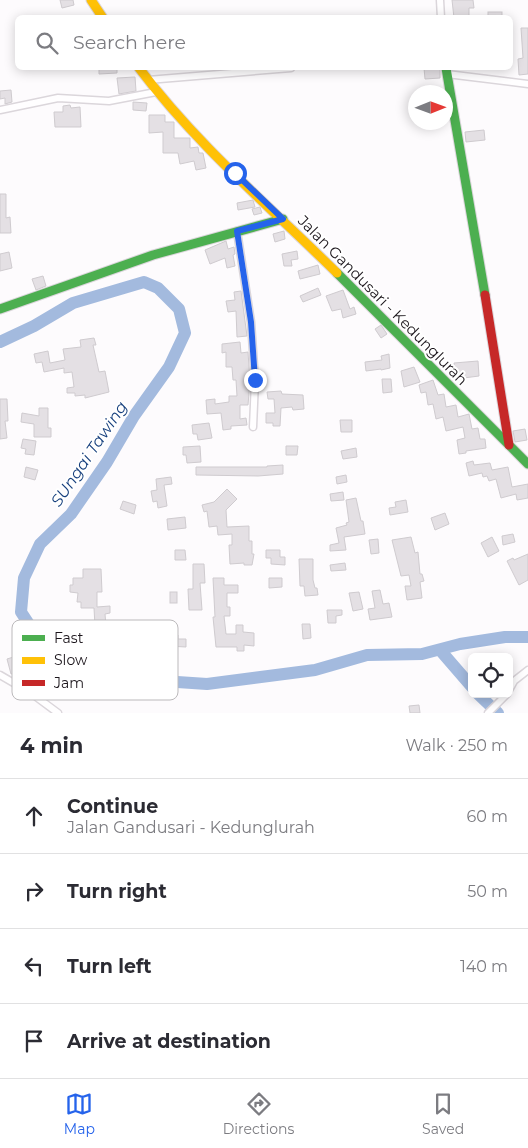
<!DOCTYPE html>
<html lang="en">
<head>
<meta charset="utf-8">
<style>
  body { margin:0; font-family:Montserrat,sans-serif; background:#f2f2f3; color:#2b2b33 }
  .controls { position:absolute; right:15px; bottom:15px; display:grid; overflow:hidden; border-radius:8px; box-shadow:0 2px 12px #0003 }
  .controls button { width:45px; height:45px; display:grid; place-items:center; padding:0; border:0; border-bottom:1px solid #e1e1e2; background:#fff; color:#2b2b33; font:25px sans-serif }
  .compass { position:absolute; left:408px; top:85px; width:45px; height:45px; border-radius:50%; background:#fff; box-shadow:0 2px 12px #0003; rotate:89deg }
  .stop { position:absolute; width:15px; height:15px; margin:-11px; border:4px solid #2563eb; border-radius:50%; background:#fff }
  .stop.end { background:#2563eb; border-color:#fff; box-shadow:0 1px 5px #0008 }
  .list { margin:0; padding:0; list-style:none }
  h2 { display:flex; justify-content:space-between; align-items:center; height:65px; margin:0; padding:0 20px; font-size:21px }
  h2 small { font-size:16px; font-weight:400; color:#7c7c81 }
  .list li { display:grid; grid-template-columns:32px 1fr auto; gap:15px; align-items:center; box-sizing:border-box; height:75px; padding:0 20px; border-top:1px solid #e1e1e2 }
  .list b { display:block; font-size:19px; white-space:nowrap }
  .list p { margin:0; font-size:16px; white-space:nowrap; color:#7c7c81 }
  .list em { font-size:16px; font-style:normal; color:#7c7c81 }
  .icon { flex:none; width:28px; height:28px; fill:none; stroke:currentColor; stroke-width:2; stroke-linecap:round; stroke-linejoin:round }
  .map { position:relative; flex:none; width:528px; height:713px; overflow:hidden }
  .search { position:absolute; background:#fff; box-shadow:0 2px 12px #0003; left:15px; right:15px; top:15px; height:55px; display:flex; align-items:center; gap:12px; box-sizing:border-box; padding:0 18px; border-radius:8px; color:#7c7c81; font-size:19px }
  .sheet { height:365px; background:#fff }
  nav { display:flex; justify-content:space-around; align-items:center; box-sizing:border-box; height:70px; border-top:1px solid #e1e1e2; background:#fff; font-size:14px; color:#7c7c81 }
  nav a { display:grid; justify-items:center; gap:2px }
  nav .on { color:#2563eb }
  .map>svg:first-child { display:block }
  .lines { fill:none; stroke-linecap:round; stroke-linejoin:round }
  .river { stroke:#a3bade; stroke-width:12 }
  .building { fill:#e4e0e4; stroke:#cfcbcf }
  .street-casing { stroke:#dbd6db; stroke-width:9 }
  .fast-casing { stroke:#dbd6db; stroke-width:11 }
  .slow-casing { stroke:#dbd6db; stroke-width:11 }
  .jam-casing { stroke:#dbd6db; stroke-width:11 }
  .street { stroke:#fffeff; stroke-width:6 }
  .fast { stroke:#4caf50; stroke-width:9 }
  .slow { stroke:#ffc107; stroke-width:9 }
  .jam { stroke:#c62828; stroke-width:9 }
  .route { stroke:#2563eb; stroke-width:6 }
  .labels { text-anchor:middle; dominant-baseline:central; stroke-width:4; stroke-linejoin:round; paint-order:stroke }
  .street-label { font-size:15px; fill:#1b151b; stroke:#fff }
  .water-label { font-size:16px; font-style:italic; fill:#163f7d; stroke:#fff }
  .key { fill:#fff; stroke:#bbb9bb; stroke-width:1 }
  .key-label { font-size:14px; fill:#1b151b }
</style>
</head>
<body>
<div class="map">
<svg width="528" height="713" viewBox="0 0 528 713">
  <rect width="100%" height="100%" fill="#fdfbfd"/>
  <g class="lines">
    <g class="river">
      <polyline points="0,342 34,326 73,303 144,282 158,288 179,309 185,333 169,367 134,416 107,462 71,514 40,544 24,578 21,612 44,647 71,662 118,678 207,684 315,670 367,655 422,654 460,644 505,637 528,637"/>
      <polyline points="440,650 472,687"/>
      <polyline points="478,694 498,713"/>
    </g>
  </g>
  <g class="building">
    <polygon points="60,0 73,0 74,5 62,8"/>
    <polygon points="452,0 473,0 474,8 469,8 469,18 454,18"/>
    <rect x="488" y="12" width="14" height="6"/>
    <polygon points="521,28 528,28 528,74 519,75 518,59 523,58"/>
    <polygon points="99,68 117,68 117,73 99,74"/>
    <polygon points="424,68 440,68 440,78 425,79"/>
    <polygon points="135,77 136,91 119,94 117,78"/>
    <polygon points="11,90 12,102 5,104 5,98 0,99 0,91"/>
    <polygon points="133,102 147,103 146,111 133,110"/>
    <polygon points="70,105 71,108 80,107 81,127 55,127 54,112 63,112 63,106"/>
    <polygon points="149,115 165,115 165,122 174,122 174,138 190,138 190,148 198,147 199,153 203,153 206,168 196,170 194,161 180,164 178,153 163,153 163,132 149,133"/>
    <polygon points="484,130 485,140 466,142 465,132"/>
    <polygon points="0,194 6,194 6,218 10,217 11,233 0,233"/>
    <polygon points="253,200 255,207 238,210 237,203"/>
    <polygon points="260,207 262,213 254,215 252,209"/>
    <polygon points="284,231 285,239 275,242 273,234"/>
    <polygon points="226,241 228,249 234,247 235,254 233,255 235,266 227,268 225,258 210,264 205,250"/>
    <polygon points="297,251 298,259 291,260 292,266 284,266 282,254"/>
    <polygon points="9,252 12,268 0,271 0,254"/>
    <polygon points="318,265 320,274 300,279 298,271"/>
    <polygon points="43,276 46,286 36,290 32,279"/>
    <polygon points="318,288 321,295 303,302 300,296"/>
    <polygon points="343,290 350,309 354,307 356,314 343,318 341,309 332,311 326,296"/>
    <polygon points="241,291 247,336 237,337 236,311 228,312 226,301 235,300 234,292"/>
    <polygon points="381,325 387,334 381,338 375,329"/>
    <polygon points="94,338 96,345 93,345 99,372 105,371 109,392 85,398 85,395 75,396 75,393 67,393 67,388 74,387 72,372 64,373 64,368 44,372 42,362 36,363 34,354 48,351 50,363 65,360 63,349 81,347 80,340"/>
    <polygon points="240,342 241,353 248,352 250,381 248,405 240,405 240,419 246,418 247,425 231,426 231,429 223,430 221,413 207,414 206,400 215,399 215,404 229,402 229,396 237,396 236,380 233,380 232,367 226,367 226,352 222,353 222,344"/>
    <polygon points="389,354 390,368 381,370 381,369 366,371 365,362 382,360 381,356"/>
    <polygon points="478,361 479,376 456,379 454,363"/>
    <polygon points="414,367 420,382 404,387 401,371"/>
    <polygon points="382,379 391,379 392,392 383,393"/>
    <polygon points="433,380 438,395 444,394 446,407 456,405 458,417 469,414 472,429 478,428 480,439 485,439 486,448 466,451 466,453 459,454 457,440 465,438 463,427 446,431 443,417 436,419 433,404 428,405 426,392 421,393 419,385"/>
    <polygon points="281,391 282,394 303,395 304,409 293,410 292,407 281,408 280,426 273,426 273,423 266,423 266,413 275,413 274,399 268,399 267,392"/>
    <polygon points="0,399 7,399 8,421 5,421 7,438 0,439"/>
    <polygon points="39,408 48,408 48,428 51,428 51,437 34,437 34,424 21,422 22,413 39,416"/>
    <polygon points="340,420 352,420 352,432 341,432"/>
    <polygon points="209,423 212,438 198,440 197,434 193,434 192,425"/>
    <polygon points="525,429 527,440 515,442 513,431"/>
    <polygon points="23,439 36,441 34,455 25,454 26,449 21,448"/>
    <polygon points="200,446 201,462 187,463 186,455 183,455 183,447"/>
    <polygon points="286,446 298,446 297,455 286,455"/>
    <polygon points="356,448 357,457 343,459 341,451"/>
    <polygon points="473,461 474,465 490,463 492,470 508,467 512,487 528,484 528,498 517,500 516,494 501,498 496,479 489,481 487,476 483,477 482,473 469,476 466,463"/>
    <polygon points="283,465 283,474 258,476 196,475 196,467 267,467 267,466"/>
    <polygon points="26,467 38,470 35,480 24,477"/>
    <polygon points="346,475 347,482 337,484 336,477"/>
    <polygon points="171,477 172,484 164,485 167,506 158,508 157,501 153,502 151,491 157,490 156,479"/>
    <polygon points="227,489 237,499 226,510 227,527 249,526 249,541 252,541 252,554 254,554 252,565 244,565 244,563 230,564 229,545 232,545 232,534 218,535 217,526 209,527 207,511 204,512 202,505 214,502"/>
    <polygon points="343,492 344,500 331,501 330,494"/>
    <polygon points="356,498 361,521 363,521 365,534 344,537 346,550 330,551 330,545 339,543 336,528 347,525 346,523 349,522 346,500"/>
    <polygon points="406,500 408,512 390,515 389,508 396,507 395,502"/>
    <polygon points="123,501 136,505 134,514 120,509"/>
    <polygon points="445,513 449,524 435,530 431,518"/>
    <polygon points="185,517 186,528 168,530 167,519"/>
    <polygon points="513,534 515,542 503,545 502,536"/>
    <polygon points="411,537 415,553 418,552 420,574 422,574 424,581 420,582 422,598 407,600 405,586 411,586 409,575 401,576 392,540"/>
    <polygon points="492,537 499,551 488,557 481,543"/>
    <polygon points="378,539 379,553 371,554 369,540"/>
    <polygon points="175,550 185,550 186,560 175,560"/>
    <polygon points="266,550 280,550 280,557 285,557 285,565 271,564 271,558 266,558"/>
    <polygon points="528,554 528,580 519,585 507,561 513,558 514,560"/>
    <polygon points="299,559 313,559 313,580 315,588 317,588 318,595 305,596 304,586 300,586"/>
    <polygon points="345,563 346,570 331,571 330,565"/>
    <polygon points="193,564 204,564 205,583 200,583 202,610 189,610 188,589 193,589"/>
    <polygon points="83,569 101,569 102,592 97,592 97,607 110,606 110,613 105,614 106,626 95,626 94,608 81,608 81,602 77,602 78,593 70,592 70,585 73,585 73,578 83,578"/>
    <polygon points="213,578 224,578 224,585 238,585 238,593 227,593 227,607 230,607 230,616 224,616 226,634 236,634 236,625 243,625 243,632 254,633 254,646 244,645 244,651 237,651 237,647 216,647 213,617 215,617"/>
    <polygon points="269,578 282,578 282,587 269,588"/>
    <polygon points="380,590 383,604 389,603 392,617 370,620 368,609 375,608 372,591"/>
    <rect x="170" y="592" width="7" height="11"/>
    <polygon points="359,592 363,609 353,611 349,593"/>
    <polygon points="327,610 342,610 342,615 336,616 336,623 328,623"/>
    <polygon points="302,624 310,624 311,638 303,639"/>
    <polygon points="163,635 178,635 178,639 186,639 186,647 168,646 167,640 163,640"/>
    <polygon points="23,654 27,672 38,668 42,680 48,679 50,688 37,692 35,690 32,679 23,682 19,680 16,673 11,674 7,659"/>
    <polygon points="419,705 420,713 410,713 409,706"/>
  </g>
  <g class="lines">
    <defs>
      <g id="street">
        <polyline points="440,0 441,18"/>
        <polyline points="447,74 528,84"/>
        <polyline points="148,80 291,68"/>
        <polyline points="0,110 58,98 109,101 156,92"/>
        <polyline points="237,231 251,322 255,381 253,427"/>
        <polyline points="0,675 31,693 58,713"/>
        <polyline points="509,690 514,681 528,670"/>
        <polyline points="488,713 507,694"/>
      </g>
      <g id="fast">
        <polyline points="446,68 485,295"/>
        <polyline points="337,273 528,464"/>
        <polyline points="0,309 153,255 283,219"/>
      </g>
      <g id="slow">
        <polyline points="91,0 103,18"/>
        <path d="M139,68C196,144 270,207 337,273"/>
      </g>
      <polyline id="jam" points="485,295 509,445"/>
    </defs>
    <use href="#street" class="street-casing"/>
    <use href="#fast" class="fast-casing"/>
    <use href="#slow" class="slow-casing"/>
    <use href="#jam" class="jam-casing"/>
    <use href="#street" class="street"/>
    <use href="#fast" class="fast"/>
    <use href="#slow" class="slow"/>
    <use href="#jam" class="jam"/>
  </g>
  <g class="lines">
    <polyline class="route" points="235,173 283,219 237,231 251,322 255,380"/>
  </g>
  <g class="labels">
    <g class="street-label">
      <text transform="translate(383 300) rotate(45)">Jalan Gandusari - Kedunglurah</text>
    </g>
    <g class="water-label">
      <text transform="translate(89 454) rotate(-56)">SUngai Tawing</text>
    </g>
  </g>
  <rect x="12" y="620" width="166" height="80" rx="8" class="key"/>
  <rect x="22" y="635" width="23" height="6" fill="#4caf50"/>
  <rect x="22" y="657" width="23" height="7" fill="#ffc107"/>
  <rect x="22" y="680" width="23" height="6" fill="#c62828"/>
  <g class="key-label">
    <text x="54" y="643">Fast</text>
    <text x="54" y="665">Slow</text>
    <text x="54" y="688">Jam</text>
  </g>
</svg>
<div class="controls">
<button><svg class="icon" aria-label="locate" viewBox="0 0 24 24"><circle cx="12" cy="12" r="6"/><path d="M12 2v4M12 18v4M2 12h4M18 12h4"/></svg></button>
</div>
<svg class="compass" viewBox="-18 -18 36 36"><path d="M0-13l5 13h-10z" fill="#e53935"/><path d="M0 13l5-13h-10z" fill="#7c7c81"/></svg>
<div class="stop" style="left:235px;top:173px"></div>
<div class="stop end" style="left:255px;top:380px"></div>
<div class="search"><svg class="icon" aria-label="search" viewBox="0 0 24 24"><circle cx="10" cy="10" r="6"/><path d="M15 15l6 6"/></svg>Search here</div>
</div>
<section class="sheet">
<h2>4 min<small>Walk · 250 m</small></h2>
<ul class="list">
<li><svg class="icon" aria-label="ahead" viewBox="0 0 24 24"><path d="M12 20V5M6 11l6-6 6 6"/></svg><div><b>Continue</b><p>Jalan Gandusari - Kedunglurah</p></div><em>60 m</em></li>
<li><svg class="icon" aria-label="right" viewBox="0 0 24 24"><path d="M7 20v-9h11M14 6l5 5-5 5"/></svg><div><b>Turn right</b></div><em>50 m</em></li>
<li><svg class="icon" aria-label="left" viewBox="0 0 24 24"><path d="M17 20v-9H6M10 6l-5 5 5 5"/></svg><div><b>Turn left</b></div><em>140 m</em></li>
<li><svg class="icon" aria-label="arrive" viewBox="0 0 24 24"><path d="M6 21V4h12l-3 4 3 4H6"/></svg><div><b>Arrive at destination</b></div></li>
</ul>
</section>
<nav>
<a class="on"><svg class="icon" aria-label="map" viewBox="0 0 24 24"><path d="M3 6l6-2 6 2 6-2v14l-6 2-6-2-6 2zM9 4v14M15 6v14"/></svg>Map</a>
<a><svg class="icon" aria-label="directions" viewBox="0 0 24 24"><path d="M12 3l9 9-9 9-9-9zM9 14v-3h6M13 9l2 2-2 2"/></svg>Directions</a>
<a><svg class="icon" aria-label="saved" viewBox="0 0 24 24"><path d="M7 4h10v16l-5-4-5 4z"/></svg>Saved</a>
</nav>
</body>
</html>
